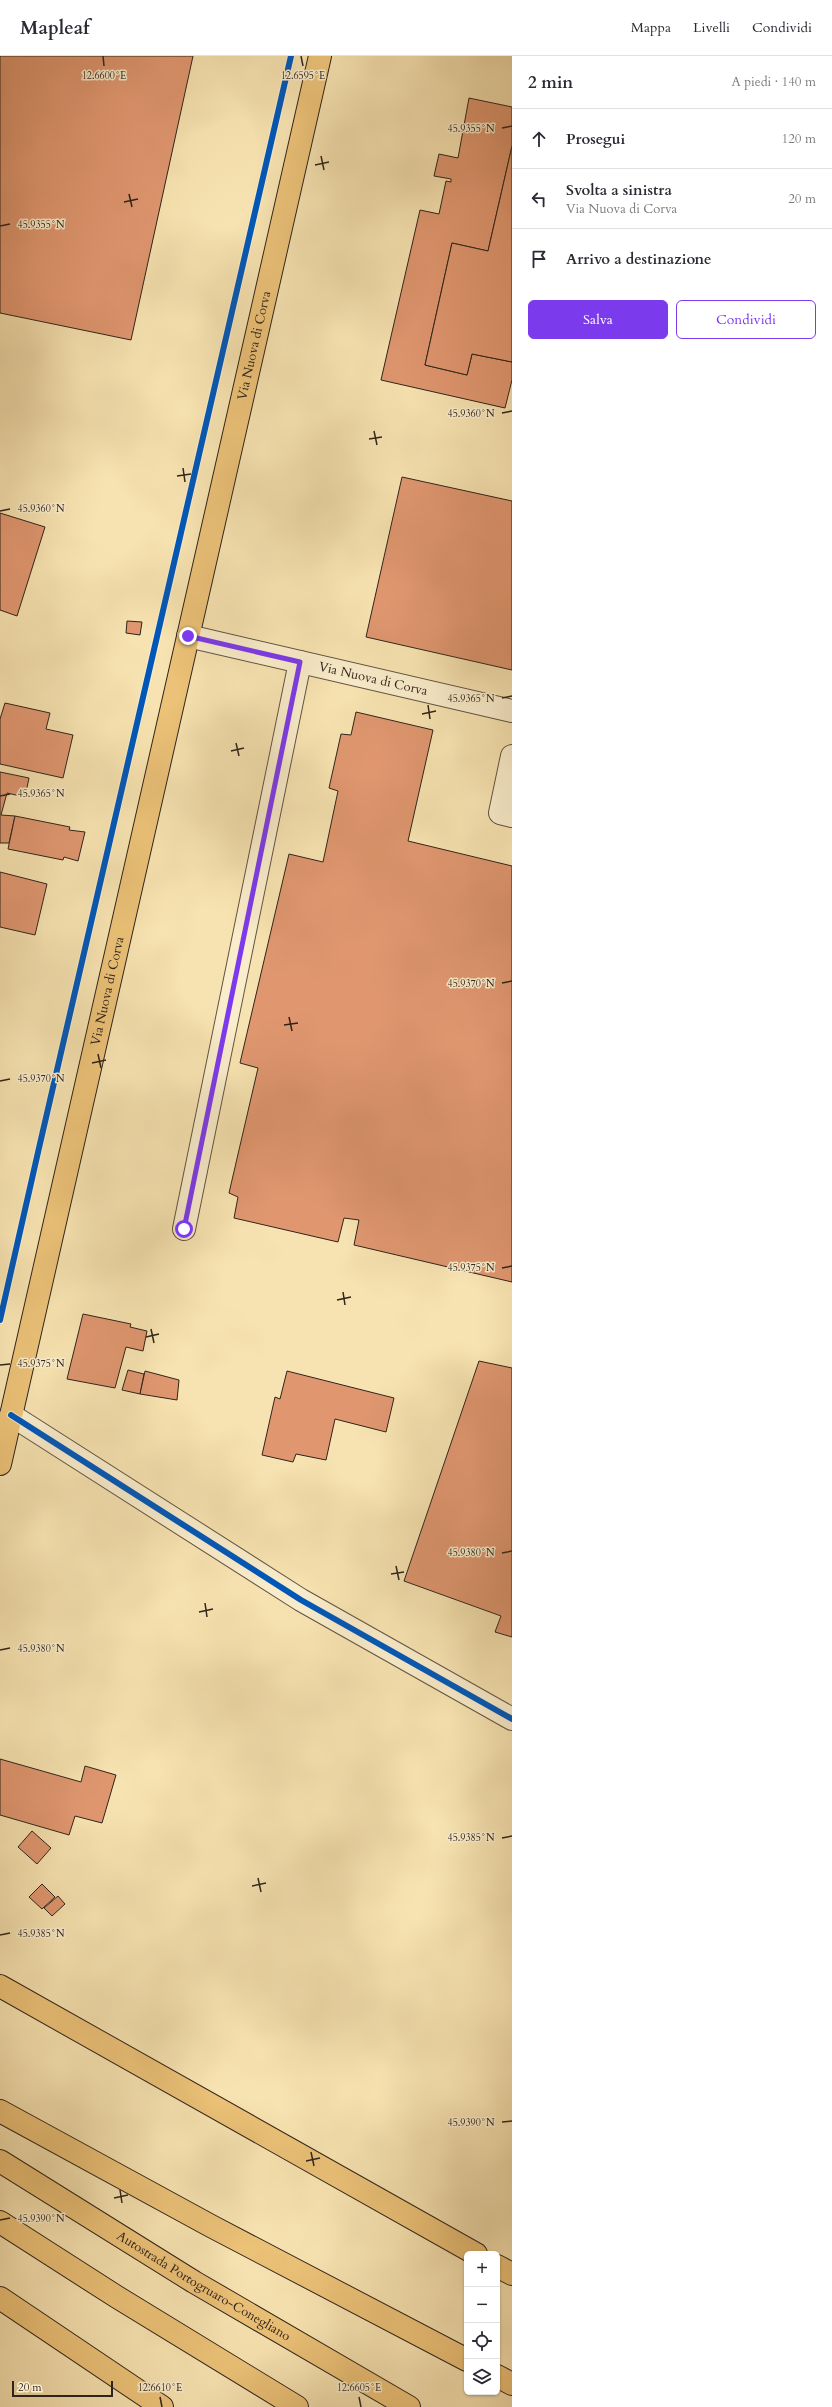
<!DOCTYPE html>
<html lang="it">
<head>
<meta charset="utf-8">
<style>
  body { margin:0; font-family:Cardo,serif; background:#f7f7f7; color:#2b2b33 }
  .controls { position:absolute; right:12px; bottom:12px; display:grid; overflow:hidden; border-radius:6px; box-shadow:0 1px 3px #0004 }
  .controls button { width:36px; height:36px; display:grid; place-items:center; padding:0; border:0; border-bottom:1px solid #e1e1e2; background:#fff; color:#2b2b33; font:20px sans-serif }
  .scale { position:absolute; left:12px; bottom:10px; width:101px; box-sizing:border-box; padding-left:4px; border:2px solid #2f241b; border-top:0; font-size:11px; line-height:14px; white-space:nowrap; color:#2f241b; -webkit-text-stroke:3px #faedcc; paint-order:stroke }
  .stop { position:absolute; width:12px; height:12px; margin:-9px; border:3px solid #7c3aed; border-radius:50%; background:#fff }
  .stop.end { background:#7c3aed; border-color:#fff; box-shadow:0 1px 4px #0008 }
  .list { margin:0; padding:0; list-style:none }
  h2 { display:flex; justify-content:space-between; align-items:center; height:52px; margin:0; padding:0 16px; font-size:17px }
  h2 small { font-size:13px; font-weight:400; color:#7c7c81 }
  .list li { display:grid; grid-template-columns:26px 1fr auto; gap:12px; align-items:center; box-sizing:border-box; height:60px; padding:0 16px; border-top:1px solid #e1e1e2 }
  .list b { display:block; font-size:15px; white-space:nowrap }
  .list p { margin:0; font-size:13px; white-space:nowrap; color:#7c7c81 }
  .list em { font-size:13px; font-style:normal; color:#7c7c81 }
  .actions { display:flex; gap:8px; padding:12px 16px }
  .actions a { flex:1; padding:9px 0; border:1px solid #7c3aed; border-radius:6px; text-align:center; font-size:14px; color:#7c3aed }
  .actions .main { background:#7c3aed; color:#fff }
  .icon { flex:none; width:22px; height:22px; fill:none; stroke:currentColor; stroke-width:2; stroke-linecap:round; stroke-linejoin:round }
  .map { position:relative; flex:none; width:512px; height:2351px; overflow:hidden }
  header { display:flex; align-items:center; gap:24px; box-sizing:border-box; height:56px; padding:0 20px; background:#fff; border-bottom:1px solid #e1e1e2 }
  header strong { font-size:19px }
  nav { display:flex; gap:22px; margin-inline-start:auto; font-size:14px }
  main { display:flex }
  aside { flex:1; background:#fff }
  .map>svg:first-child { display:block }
  .building { fill:#e09770; stroke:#2f241b }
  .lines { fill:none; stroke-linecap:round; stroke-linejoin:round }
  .minor-casing { stroke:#615440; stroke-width:24 }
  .major-casing { stroke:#2f241b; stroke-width:24 }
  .highway-casing { stroke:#2f241b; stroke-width:24 }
  .minor { stroke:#faedcc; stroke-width:22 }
  .major { stroke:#ecc278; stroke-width:22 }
  .highway { stroke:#ecc278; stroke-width:22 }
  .cycleway-casing { stroke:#faedcc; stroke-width:8 }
  .cycleway { stroke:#0057b8; stroke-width:6 }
  .route { stroke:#7c3aed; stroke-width:5 }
  .ticks { fill:none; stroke:#2f241b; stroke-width:1.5 }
  .labels { text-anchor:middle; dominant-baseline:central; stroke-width:3; stroke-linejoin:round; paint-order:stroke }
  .street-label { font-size:13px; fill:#2f241b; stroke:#faedcc }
  .ticks-label { font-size:10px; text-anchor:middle; fill:#2f241b; stroke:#faedcc; stroke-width:3; stroke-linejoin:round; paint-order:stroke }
</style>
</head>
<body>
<header>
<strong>Mapleaf</strong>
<nav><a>Mappa</a><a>Livelli</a><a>Condividi</a></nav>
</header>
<main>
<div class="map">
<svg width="512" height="2351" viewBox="0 0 512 2351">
  <rect width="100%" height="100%" fill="#f7e3b1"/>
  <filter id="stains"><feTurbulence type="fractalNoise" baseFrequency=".005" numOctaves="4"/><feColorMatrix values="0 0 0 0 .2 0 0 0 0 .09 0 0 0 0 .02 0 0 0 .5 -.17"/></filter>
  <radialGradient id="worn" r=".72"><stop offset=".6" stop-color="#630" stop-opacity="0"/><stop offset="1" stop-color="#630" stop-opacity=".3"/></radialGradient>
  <g class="building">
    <polygon points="0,0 193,0 131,284 0,257"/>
    <polygon points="469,42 512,51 512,90 488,195 452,187 425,309 467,319 472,298 512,306 512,324 505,352 381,324 420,154 439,158 446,125 451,126 451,123 434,120 439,98 458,102"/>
    <polygon points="512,90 512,306 472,298 467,319 425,309 452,187 488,195"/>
    <polygon points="402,421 512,445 512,614 366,581"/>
    <polygon points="0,457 45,471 17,560 0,554"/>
    <polygon points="127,565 142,566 140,579 126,577"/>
    <polygon points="5,647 50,657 46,673 73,679 63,722 0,708 0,663"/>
    <polygon points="356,656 433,674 408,785 512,810 512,1226 354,1189 359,1164 344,1162 338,1186 234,1162 238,1141 229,1137 258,1012 240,1007 289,798 323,806 338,735 329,732 341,678 351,679"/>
    <polygon points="0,716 29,722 25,741 7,737 1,759 15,760 9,787 0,787"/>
    <polygon points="15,760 70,771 69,774 85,776 78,805 64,801 63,804 8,793"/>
    <polygon points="0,816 47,828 35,879 0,871"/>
    <polygon points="83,1258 131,1268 130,1271 147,1275 143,1295 126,1291 115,1332 67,1323"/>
    <polygon points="479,1305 512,1312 512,1581 495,1576 501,1560 404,1525"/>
    <polygon points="128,1314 144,1318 140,1338 122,1334"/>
    <polygon points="145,1315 179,1324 177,1344 140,1338"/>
    <polygon points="287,1315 394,1342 386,1376 335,1363 326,1404 296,1398 293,1406 262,1399 275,1341 280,1343"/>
    <polygon points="0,1703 81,1726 85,1710 116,1719 102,1767 75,1760 69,1779 0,1759"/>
    <polygon points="32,1775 51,1792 37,1808 18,1791"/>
    <polygon points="42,1828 55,1841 42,1853 29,1841"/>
    <polygon points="58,1840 65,1848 52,1860 44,1852"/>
  </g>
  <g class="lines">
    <defs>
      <g id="minor">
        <path id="s1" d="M188,580L512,655"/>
        <polyline points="512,700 500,757 512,760"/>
        <polyline points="184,1173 300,606"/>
        <polyline points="11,1359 301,1544 512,1663"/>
      </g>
      <g id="major">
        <path id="s2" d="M0,1408L320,0"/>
        <polyline points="0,1930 476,2198"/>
        <polyline points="497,2210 512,2218"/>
      </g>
      <g id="highway">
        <polyline points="0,2055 211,2170 467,2304"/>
        <path id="s3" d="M0,2105L194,2226L409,2351"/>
        <polyline points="0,2166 117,2241 297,2351"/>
        <polyline points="0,2242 162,2351"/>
        <polyline points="497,2320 512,2328"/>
      </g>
    </defs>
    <use href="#minor" class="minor-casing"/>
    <use href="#major" class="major-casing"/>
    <use href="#highway" class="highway-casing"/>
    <use href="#minor" class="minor"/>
    <use href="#major" class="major"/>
    <use href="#highway" class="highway"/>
    <defs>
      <g id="cycleway">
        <path d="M0,1264C95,842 195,421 291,0"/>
        <polyline points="11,1359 301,1544 512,1663"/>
      </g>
    </defs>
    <use href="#cycleway" class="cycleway-casing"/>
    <use href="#cycleway" class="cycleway"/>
  </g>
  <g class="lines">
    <polyline class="route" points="184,1173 300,606 188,580"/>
  </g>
  <path class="ticks" d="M103,0L104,10M301,0L303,10M502,72L512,70M321,100L324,114M315,109L329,106M129,138L132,151M124,146L138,143M0,170L10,168M502,357L512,355M374,375L377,389M369,383L382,381M183,412L185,426M177,420L191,418M0,455L10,453M502,642L512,640M428,649L430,663M422,658L436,655M236,687L239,700M231,695L244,692M0,740L10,738M502,927L512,925M289,961L292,975M284,969L298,967M98,998L101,1012M92,1007L106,1004M0,1025L10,1023M502,1212L512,1210M343,1236L345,1249M337,1244L351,1241M151,1273L154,1287M146,1281L159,1278M0,1309L10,1308M502,1497L512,1495M396,1510L399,1524M391,1518L404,1516M205,1547L207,1561M199,1556L213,1553M0,1594L10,1592M502,1782L512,1780M258,1822L261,1836M252,1830L266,1827M0,1879L10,1877M502,2066L512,2065M311,2096L314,2110M306,2105L320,2102M120,2134L122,2147M114,2142L128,2139M0,2164L10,2162M160,2341L162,2351M359,2341L361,2351"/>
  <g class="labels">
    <g class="street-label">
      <text stroke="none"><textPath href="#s2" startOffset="1147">Via Nuova di Corva</textPath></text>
      <text stroke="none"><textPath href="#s1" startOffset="190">Via Nuova di Corva</textPath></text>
      <text stroke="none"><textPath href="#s2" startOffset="485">Via Nuova di Corva</textPath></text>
      <text stroke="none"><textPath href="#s3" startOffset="239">Autostrada Portogruaro-Conegliano</textPath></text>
    </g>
  </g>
  <g class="ticks-label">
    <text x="104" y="23">12.6600°E</text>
    <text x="303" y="23">12.6595°E</text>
    <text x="471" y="76">45.9355°N</text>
    <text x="41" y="172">45.9355°N</text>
    <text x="471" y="361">45.9360°N</text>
    <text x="41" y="456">45.9360°N</text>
    <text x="471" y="646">45.9365°N</text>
    <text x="41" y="741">45.9365°N</text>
    <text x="471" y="931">45.9370°N</text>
    <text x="41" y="1026">45.9370°N</text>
    <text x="471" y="1215">45.9375°N</text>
    <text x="41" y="1311">45.9375°N</text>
    <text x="471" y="1500">45.9380°N</text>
    <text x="41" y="1596">45.9380°N</text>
    <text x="471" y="1785">45.9385°N</text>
    <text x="41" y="1881">45.9385°N</text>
    <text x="471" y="2070">45.9390°N</text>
    <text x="41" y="2166">45.9390°N</text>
    <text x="160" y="2335">12.6610°E</text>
    <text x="359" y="2335">12.6605°E</text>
  </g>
  <rect width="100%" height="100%" filter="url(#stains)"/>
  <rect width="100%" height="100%" fill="url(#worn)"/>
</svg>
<div class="controls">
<button>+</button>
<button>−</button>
<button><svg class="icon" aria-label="locate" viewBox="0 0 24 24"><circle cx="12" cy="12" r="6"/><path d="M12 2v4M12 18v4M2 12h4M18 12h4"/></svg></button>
<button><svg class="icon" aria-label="layers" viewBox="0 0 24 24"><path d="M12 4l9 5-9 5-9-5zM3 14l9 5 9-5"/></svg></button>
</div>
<div class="scale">20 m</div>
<div class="stop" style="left:184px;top:1173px"></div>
<div class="stop end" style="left:188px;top:580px"></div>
</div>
<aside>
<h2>2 min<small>A piedi · 140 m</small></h2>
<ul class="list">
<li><svg class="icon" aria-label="ahead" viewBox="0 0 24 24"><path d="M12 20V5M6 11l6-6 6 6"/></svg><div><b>Prosegui</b></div><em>120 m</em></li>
<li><svg class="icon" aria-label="left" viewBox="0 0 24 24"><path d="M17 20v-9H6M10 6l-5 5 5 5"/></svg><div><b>Svolta a sinistra</b><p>Via Nuova di Corva</p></div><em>20 m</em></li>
<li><svg class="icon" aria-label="arrive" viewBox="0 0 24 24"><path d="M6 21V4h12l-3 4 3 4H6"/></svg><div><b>Arrivo a destinazione</b></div></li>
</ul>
<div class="actions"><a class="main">Salva</a><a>Condividi</a></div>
</aside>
</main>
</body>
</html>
